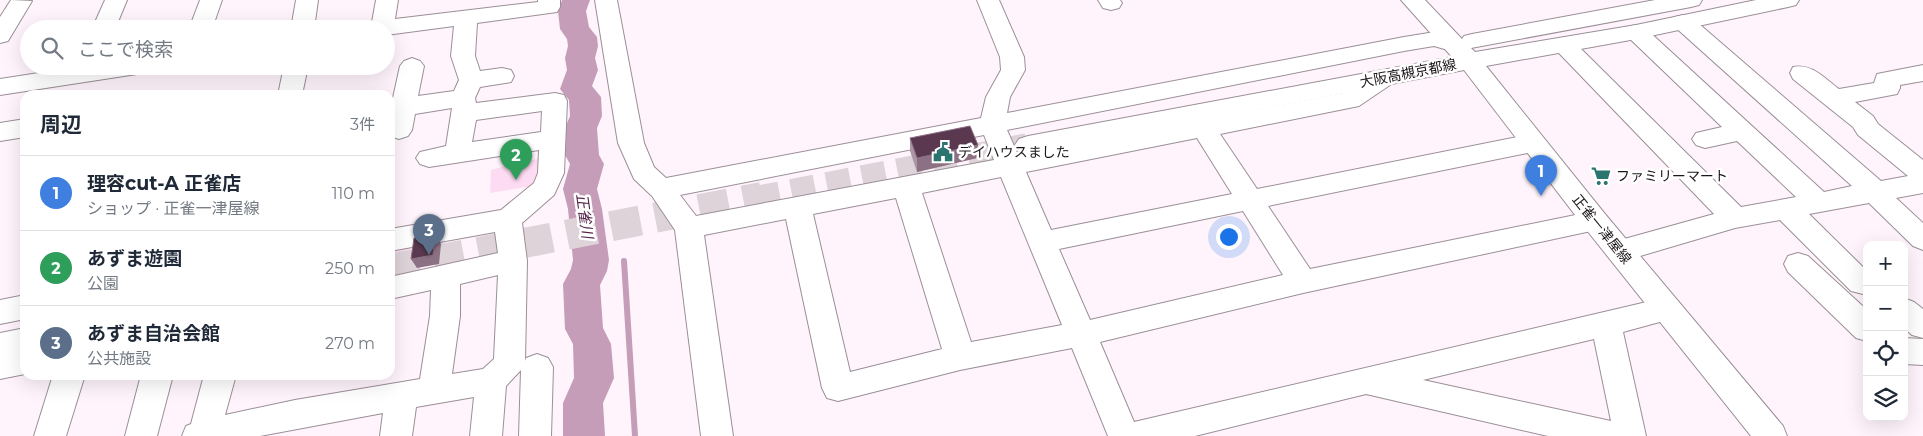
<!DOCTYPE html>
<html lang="ja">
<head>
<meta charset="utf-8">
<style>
  body { margin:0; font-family:Montserrat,"Noto Sans JP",sans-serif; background:#f6f6f7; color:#1f2937 }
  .controls { position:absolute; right:15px; bottom:15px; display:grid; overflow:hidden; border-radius:10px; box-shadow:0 5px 20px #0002 }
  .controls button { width:45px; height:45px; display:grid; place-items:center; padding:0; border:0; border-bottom:1px solid #e0e1e3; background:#fff; color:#1f2937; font:25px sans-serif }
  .you { position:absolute; left:1228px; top:236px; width:18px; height:18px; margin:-12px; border:4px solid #fff; border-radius:50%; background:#1a73e8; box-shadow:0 0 0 8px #1a73e833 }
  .badge { display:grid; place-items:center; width:32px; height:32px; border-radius:50%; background:#db2777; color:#fff; font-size:16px; font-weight:700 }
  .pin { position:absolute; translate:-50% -41px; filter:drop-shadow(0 1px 2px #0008) }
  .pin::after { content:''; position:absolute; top:26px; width:18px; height:15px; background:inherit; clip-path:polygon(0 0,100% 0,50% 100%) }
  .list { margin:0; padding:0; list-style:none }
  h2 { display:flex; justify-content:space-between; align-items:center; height:65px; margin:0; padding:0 20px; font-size:21px }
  h2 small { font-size:16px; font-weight:400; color:#747a83 }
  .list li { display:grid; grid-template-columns:32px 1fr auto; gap:15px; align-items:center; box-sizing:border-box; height:75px; padding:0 20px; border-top:1px solid #e0e1e3 }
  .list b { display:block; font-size:19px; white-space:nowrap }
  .list p { margin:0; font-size:16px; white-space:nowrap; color:#747a83 }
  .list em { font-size:16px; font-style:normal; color:#747a83 }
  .icon { flex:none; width:28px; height:28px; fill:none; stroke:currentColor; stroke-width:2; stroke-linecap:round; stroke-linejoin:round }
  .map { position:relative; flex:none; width:1923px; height:436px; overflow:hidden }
  .search { position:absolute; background:#fff; box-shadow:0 5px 20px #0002; left:20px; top:20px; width:375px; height:55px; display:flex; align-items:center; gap:12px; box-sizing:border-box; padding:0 18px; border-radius:28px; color:#747a83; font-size:19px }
  .panel { position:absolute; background:#fff; box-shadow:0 5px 20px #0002; left:20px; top:90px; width:375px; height:290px; border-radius:15px }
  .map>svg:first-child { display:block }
  .green { fill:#fddbf2 }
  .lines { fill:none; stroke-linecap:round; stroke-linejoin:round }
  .stream { stroke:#c59db8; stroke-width:6 }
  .river { fill:#c59db8; fill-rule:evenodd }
  .major-tunnel-far1 { stroke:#ddd3d9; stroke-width:24; stroke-dasharray:24 12; stroke-linecap:butt }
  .major-tunnel { stroke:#ddd3d9; stroke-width:30; stroke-dasharray:30 15; stroke-linecap:butt }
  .minor-casing { stroke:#9b8f97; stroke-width:2 }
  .major-casing { stroke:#9b8f97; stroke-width:2 }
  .minor { fill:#fff; fill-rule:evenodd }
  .major { fill:#fff; fill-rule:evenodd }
  .wall { fill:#ac96a5 }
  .shaded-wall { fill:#8c7083 }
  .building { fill:#5a384f; stroke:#8c7083 }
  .labels { text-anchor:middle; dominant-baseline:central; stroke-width:5; stroke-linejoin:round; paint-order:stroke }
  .street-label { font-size:14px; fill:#1b1619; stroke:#fff }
  .poi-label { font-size:14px; fill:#1b1619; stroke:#fff; text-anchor:start }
  .water-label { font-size:15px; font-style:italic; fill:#552348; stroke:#fff }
</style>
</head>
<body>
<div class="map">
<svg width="1923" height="436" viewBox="0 0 1923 436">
  <rect width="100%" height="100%" fill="#fff4fb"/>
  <g class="green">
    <polygon points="544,158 538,185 490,193 491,170 519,162"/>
    <polygon points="411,242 407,277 390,281 390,246"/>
  </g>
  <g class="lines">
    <polyline class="stream" points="624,261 635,436"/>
    <polygon class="river" points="562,0 590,0 586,11 589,27 597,37 598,46 595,58 598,70 592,86 601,97 602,116 597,128 599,155 604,164 597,189 602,209 609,260 607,271 600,285 603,328 611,344 614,378 603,403 605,436 563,436 563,403 574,378 573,344 565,329 563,284 571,269 573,260 568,209 563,189 570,164 565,155 565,128 570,116 569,100 560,89 567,70 565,58 568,46 567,39 560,29 558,11"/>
    <polyline class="major-tunnel-far1" points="756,198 1028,145"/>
    <polyline class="major-tunnel" points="390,269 762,197"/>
    <defs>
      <g id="minor">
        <polygon points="11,0 32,1 8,41 0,43 0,17"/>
        <polygon points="105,0 127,0 115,29 92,29"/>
        <polygon points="200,0 222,0 212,29 189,29"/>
        <polygon points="296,0 318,0 314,29 291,29"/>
        <path d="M376,0H398L395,19L538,2V0H560V7L557,12L477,23L475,56L480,71L502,68L511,70L514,76L511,82L480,87L475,98L476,103L555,93L564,95L567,101L564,173L554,195L522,223L527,261L525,361L526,358L537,354L548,358L553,367L551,436H519L521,370L506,386L502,436H470L474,397L416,407L412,436H380L383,413L260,436H182L186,426L191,424L204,375H236L225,415L295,400L420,379L430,316L431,290L390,299V277L498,253L495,232L390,251V229L501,210L534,183L538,173L539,150L429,167L420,164L416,158L420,152L446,146L452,108L415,114L412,130L408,136L399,139L390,136L391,107L400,66L404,61L412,58L420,61L424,66L418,96L454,91L459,80L451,56L454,26L386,35V29H363L366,24L372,22ZM542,111L541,132L472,142L476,120ZM498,275L494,359L483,369L452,374L460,316V284Z"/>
        <path d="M595,0H617L644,143L654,167L666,178L981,118L986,97L1001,70L1000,57L977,0H999L1024,57L1025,70L1010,97L1007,113L1404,37L1435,32L1463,40L1467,45L1463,50L1455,52L1434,46L1404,51L1007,130L1018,155L1343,93C1357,84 1372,69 1390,73L1393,79L1390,85L1359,106L1220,134L1257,189L1532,134L1541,137L1545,143L1541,149L1532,152L1268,206L1310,269L1595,211L1605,214L1609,221L1605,228L1303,293L1100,342L1134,422L1668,297L1678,301L1683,309L1678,317L1623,332L1646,436H1548L1366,394L1195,436H1108L1072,348L960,370L838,401L827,398L822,388L786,219L704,235L733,436H701L675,230L652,196L634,179L618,143ZM984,135L994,160L696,216L680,195ZM1197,138L1232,194L1051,230L1026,172ZM1001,177L1062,325L971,342L922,193ZM896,198L942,349L850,372L813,214ZM1243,211L1283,275L1090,320L1059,249ZM1594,339L1611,421L1423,380Z"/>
        <polygon points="1098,0 1120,0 1122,3 1119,8 1111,10 1103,8"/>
        <path d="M1683,15L1691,17L1881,181L1908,176L1858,135L1853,127L1793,79L1790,73L1793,67C1812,63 1825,79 1839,89L1874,83L1877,74L1923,65V81L1900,85V88L1897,94L1855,102L1873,116L1878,124L1923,160V193L1896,198L1923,223V250L1913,246L1869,203L1809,214L1867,271V295L1851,291L1780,220L1735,228L1620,262L1610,259L1606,251L1610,243L1714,214L1556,50L1552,45L1556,40L1564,38L1572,40L1741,207L1796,197L1737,141L1705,148L1696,145L1692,139L1696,133L1722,127L1628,37L1624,32L1628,27L1636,25L1644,27L1824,192L1852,186L1675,27L1672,22L1675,17Z"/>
        <polygon points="84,66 149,66 145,71 137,74 0,95 0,79"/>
        <polygon points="284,66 308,66 302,95 278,95"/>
        <polygon points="25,119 25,137 0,141 0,123"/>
        <polygon points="1798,253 1808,256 1867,310 1867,341 1856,338 1788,272 1784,264 1788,256"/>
        <polygon points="25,295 25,319 0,324 0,300"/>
        <polygon points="1904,298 1914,302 1923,309 1923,338 1912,335 1904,328"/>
        <polygon points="1904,338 1923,339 1923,365 1904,364"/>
        <polygon points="25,348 25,374 0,379 0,353"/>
        <polygon points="53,375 85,375 66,436 34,436"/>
        <polygon points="141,375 173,375 157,436 125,436"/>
      </g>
      <g id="major">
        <polygon points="1401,0 1425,0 1462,39 1464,36 1472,34 1655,0 1702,0 1699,5 1691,7 1471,48 1475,52 1636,25 1756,0 1799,0 1796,5 1788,7 1636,39 1486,66 1605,214 1783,426 1787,436 1751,436 1585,228 1464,70 1028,154 1019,151 1015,145 1019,139 1028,136 1452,57"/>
        <polygon points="25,328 25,354 0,359 0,333"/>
      </g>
    </defs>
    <use href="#minor" class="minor-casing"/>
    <use href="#major" class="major-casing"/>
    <use href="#minor" class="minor"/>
    <use href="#major" class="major"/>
  </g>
  <polygon class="wall" points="910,138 977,158 917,172 910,151"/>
  <g class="shaded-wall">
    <polygon points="978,145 977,158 917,172 917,158"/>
    <polygon points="435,234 441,244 439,264 417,268 411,259"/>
  </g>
  <g class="building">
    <polygon points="970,126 978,145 917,158 910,138"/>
    <polygon points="435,234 433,255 411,259 414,238"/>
  </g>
  <defs>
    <symbol id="civic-bare" viewBox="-9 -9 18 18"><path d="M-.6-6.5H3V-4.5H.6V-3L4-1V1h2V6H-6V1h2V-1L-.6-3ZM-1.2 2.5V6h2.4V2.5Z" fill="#2b746f" stroke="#fff" stroke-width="2.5" paint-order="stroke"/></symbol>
    <symbol id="supermarket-bare" viewBox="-9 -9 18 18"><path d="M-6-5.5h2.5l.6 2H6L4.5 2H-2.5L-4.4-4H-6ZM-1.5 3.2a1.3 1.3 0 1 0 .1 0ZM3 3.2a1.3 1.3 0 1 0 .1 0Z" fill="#2b746f" stroke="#fff" stroke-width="2.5" paint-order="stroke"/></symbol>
  </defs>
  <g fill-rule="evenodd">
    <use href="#civic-bare" x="929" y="138" width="28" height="28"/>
    <use href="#supermarket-bare" x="1587" y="162" width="28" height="28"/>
  </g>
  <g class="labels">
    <g class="street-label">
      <text transform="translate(1408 73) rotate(-11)">大阪高槻京都線</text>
      <text transform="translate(1602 229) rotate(51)">正雀一津屋線</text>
    </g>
    <g class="poi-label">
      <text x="958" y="152">デイハウスました</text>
      <text x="1616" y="176">ファミリーマート</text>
    </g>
    <g class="water-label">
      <text transform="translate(585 216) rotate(82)">正雀川</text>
    </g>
  </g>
</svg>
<div class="controls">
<button>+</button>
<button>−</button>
<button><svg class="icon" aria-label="locate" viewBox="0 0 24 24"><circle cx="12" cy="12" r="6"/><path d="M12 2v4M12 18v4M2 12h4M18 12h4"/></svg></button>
<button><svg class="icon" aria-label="layers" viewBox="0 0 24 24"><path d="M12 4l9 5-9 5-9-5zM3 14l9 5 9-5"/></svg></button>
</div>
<div class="you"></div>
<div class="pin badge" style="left:1541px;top:196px;background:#3f7fe0">1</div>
<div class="pin badge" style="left:516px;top:180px;background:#2e9e5b">2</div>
<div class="pin badge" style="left:429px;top:255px;background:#5c6f8a">3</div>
<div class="search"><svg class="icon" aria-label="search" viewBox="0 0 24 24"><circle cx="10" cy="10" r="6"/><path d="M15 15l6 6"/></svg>ここで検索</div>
<section class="panel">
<h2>周辺<small>3件</small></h2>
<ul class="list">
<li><span class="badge" style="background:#3f7fe0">1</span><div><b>理容cut-A 正雀店</b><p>ショップ · 正雀一津屋線</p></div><em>110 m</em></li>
<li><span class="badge" style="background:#2e9e5b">2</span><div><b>あずま遊園</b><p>公園</p></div><em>250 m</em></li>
<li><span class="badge" style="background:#5c6f8a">3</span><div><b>あずま自治会館</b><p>公共施設</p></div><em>270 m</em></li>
</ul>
</section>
</div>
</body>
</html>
